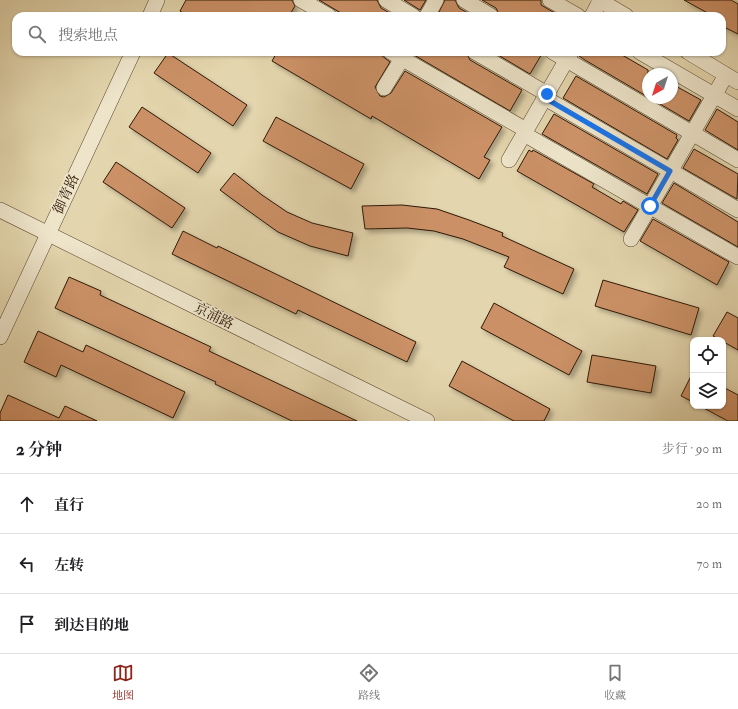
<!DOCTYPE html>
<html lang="zh">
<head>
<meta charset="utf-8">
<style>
  body { margin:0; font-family:"IM FELL Double Pica","Noto Serif SC",serif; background:#f2f2f2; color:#202124 }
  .controls { position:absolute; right:12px; bottom:12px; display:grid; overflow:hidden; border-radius:8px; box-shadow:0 1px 3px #0004 }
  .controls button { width:36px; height:36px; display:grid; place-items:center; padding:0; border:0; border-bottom:1px solid #e0e0e0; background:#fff; color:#202124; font:20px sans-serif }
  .compass { position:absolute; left:642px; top:68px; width:36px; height:36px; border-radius:50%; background:#fff; box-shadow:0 1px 3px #0004; rotate:219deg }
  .stop { position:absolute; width:12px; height:12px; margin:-9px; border:3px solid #1a73e8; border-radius:50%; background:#fff }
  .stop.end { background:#1a73e8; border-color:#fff; box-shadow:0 1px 4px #0008 }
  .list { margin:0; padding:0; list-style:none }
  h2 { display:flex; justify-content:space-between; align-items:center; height:52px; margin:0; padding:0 16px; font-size:17px }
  h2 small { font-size:13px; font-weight:400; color:#757577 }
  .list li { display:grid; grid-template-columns:26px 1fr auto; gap:12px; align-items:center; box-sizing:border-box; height:60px; padding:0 16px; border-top:1px solid #e0e0e0 }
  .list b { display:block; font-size:15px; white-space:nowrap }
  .list em { font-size:13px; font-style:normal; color:#757577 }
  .icon { flex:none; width:22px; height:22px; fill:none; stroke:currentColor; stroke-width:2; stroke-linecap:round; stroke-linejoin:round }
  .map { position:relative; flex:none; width:738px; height:421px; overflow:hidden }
  .search { position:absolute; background:#fff; box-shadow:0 1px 3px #0004; left:12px; right:12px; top:12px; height:44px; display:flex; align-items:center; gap:10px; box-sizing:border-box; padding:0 14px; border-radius:12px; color:#757577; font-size:15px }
  .sheet { height:232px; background:#fff }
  nav { display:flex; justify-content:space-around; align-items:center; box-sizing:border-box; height:56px; border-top:1px solid #e0e0e0; background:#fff; font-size:11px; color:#757577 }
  nav a { display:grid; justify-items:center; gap:2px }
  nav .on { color:#8f2418 }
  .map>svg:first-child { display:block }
  .building { fill:#cb9066; stroke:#2e1905; filter:url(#shadow) }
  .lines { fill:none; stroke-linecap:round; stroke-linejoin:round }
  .minor-casing { stroke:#5b482f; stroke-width:16 }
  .minor { stroke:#ede4ca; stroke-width:15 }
  .route { stroke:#1a73e8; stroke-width:5 }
  .labels { text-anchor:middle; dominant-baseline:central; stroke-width:3.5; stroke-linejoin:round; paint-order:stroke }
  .street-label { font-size:14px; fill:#2e1905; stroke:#ede4ca }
</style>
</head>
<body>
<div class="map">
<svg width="738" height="421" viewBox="0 0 738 421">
  <defs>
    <filter id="shadow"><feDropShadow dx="3.5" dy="3.5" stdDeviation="2" flood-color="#0004"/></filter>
  </defs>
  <rect width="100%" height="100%" fill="#e3d5ad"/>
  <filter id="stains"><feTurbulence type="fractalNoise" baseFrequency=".005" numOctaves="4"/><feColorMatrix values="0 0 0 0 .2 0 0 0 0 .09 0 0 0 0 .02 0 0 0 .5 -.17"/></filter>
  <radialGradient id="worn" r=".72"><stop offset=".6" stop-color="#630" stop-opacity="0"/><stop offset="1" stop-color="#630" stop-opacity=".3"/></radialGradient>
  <g class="building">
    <polygon points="186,0 292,0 295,6 289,16 188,16 180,11"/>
    <polygon points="319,0 377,0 381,8 395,16 346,16"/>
    <polygon points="404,0 426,0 420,10"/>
    <polygon points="445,0 455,0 459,8 473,16 437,16"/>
    <polygon points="482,0 541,0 541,5 560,16 500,16 496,8"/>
    <polygon points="684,0 731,0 738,4 738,34 722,26 722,16 713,16"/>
    <polygon points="277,52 377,52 390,62 375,87 380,96 384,97 391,93 405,71 502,127 484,157 490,160 479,179 372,116 371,119 272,61"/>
    <polygon points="415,52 466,52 470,60 522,90 510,111 414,55"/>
    <polygon points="493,52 543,52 530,74"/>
    <polygon points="580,52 617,52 648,70 648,97 585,60 579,56"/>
    <polygon points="168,53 247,105 233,126 154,73"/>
    <polygon points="576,76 677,135 676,138 678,140 667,159 563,98"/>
    <polygon points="672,84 701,100 689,121 650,98 672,98"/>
    <polygon points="142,107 211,153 198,173 129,127"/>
    <polygon points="717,109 738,122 738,150 705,130"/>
    <polygon points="554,114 658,174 647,194 542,134"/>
    <polygon points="276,117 364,164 351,189 263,141"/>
    <polygon points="694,149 738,174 737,199 683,168"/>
    <polygon points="529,150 532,152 533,150 594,184 592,187 621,204 623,201 638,210 624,232 517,171"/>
    <polygon points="116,162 185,208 172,228 103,182"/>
    <polygon points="234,173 262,195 287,212 312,223 353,233 348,256 310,246 278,232 250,212 220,190"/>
    <polygon points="674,183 738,222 738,247 662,203"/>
    <polygon points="402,205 437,209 469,220 503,233 502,236 574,269 563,294 504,267 509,257 463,239 434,231 407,228 365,229 362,206"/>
    <polygon points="653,219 729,262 717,285 640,241"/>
    <polygon points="183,231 217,248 218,246 416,342 407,362 298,310 296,314 172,254"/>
    <polygon points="69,277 101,291 100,295 211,347 209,351 357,421 292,421 215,384 216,382 55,308"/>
    <polygon points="603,280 699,308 691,335 595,306"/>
    <polygon points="494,303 582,351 569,375 481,328"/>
    <polygon points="727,312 738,318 738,350 713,336"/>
    <polygon points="38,331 83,352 86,345 185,392 173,418 61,365 56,377 24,362"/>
    <polygon points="592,355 656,366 651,393 587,382"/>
    <polygon points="462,361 550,409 544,421 514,421 449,386"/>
    <polygon points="693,372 693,402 681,396"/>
    <polygon points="723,387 738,395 738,421 728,421 700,406 723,406"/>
    <polygon points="8,395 59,418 65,406 97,421 0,421 0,413"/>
  </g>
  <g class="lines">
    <defs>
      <g id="minor">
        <polyline points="301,0 329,16"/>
        <polyline points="386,0 413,16"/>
        <polyline points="464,0 491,16"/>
        <polyline points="550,0 578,16"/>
        <polyline points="599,0 626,16"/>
        <polyline points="150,16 157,0"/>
        <polyline points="427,16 436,0"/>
        <polyline points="592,16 600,1"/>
        <polyline points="391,52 526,130"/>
        <polyline points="475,52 547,94"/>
        <polyline points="553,52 738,160"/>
        <polyline points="640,52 738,109"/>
        <polyline points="688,52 738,82"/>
        <polyline points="384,88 406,52"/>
        <polyline points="545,98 738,210"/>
        <polyline points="524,134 738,257"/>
        <polyline points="509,160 571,52"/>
        <polyline points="0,210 427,421"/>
        <polyline points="631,239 726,75"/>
        <polyline points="0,337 133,52"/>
      </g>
    </defs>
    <use href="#minor" class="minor-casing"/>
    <use href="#minor" class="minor"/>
  </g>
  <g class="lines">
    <polyline class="route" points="547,94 545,98 670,171 650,206"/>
  </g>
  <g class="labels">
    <g class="street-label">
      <text transform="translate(66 194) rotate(-65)">御青路</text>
      <text transform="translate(214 316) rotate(26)">京浦路</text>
    </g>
  </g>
  <rect width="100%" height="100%" filter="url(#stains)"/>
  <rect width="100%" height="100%" fill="url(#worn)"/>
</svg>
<div class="controls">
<button><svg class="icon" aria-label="locate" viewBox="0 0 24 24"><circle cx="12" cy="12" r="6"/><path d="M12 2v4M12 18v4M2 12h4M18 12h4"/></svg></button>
<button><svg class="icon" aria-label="layers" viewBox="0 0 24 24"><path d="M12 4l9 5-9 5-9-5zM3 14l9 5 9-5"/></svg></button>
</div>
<svg class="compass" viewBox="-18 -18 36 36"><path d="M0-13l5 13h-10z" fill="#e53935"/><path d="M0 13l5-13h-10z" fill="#757577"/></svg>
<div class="stop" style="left:650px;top:206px"></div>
<div class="stop end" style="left:547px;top:94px"></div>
<div class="search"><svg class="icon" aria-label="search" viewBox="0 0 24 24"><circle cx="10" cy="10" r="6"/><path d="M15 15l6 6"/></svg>搜索地点</div>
</div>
<section class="sheet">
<h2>2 分钟<small>步行 · 90 m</small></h2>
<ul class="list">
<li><svg class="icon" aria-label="ahead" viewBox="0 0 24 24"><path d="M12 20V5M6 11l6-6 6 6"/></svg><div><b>直行</b></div><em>20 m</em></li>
<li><svg class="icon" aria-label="left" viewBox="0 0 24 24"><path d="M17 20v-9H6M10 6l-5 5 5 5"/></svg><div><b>左转</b></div><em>70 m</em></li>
<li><svg class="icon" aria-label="arrive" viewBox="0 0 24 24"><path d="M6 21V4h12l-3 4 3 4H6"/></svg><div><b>到达目的地</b></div></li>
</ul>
</section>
<nav>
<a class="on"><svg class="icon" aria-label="map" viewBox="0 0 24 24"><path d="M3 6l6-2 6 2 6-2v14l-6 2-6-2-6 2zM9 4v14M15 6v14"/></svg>地图</a>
<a><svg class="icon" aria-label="directions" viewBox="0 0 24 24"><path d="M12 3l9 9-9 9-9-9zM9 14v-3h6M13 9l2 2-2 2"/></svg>路线</a>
<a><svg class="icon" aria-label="saved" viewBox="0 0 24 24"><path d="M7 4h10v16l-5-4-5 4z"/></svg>收藏</a>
</nav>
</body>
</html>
